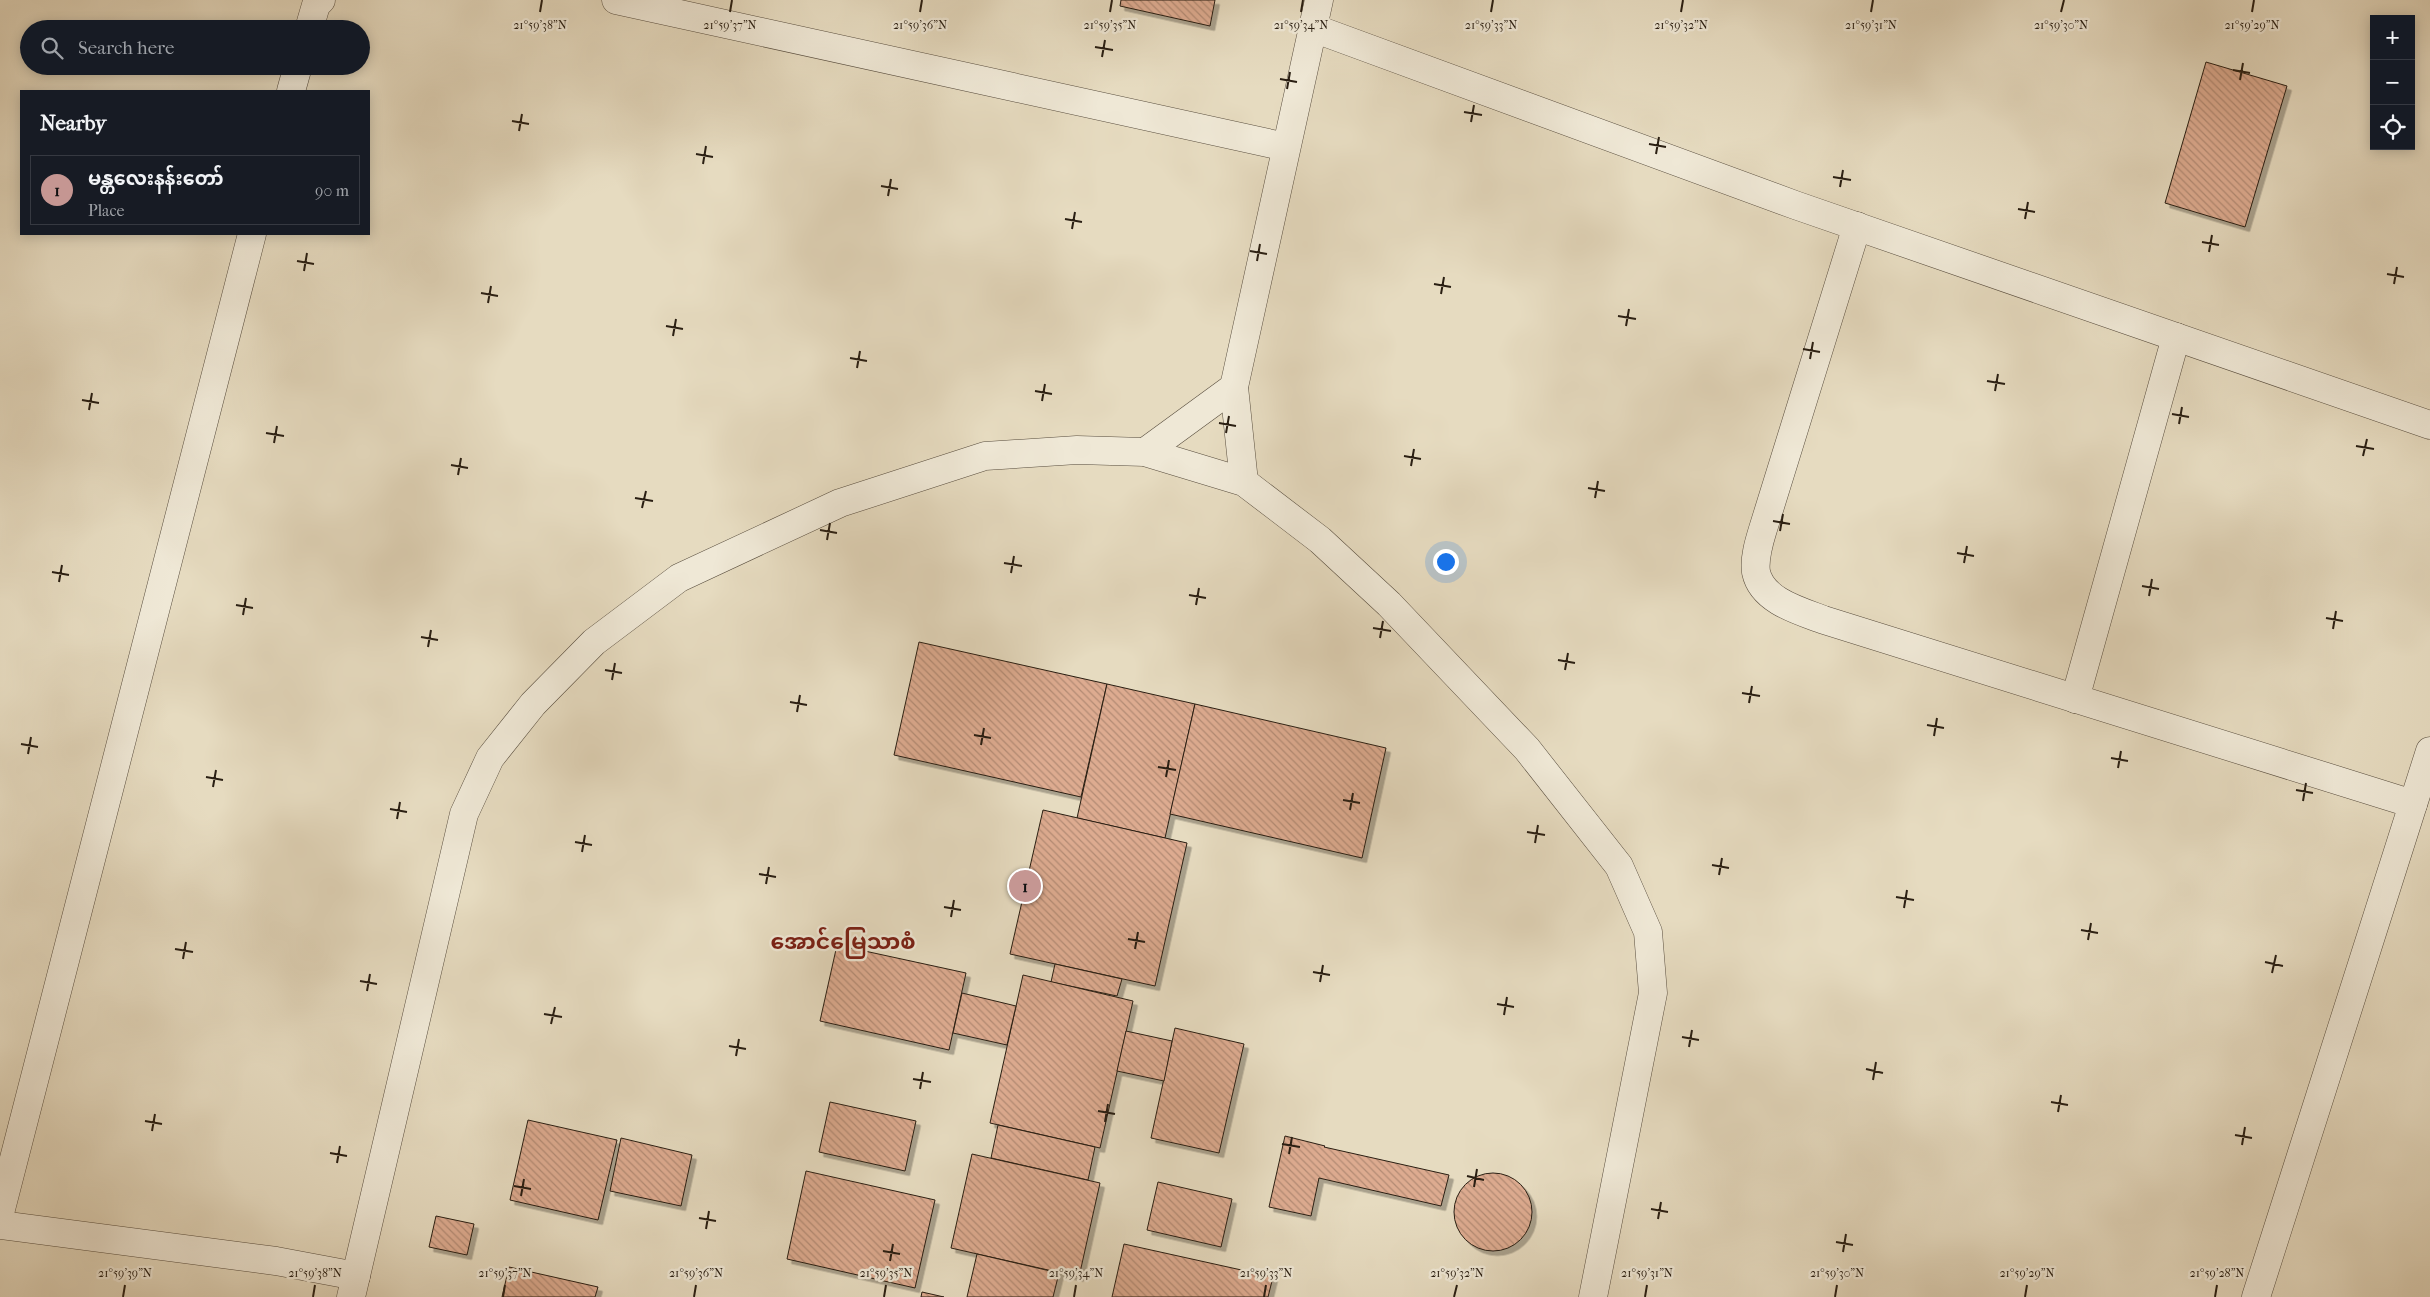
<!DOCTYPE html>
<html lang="en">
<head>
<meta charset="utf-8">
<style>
  body { margin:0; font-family:"IM FELL French Canon","Noto Sans Myanmar",serif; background:#242831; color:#f1f3f6 }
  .controls { position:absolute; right:15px; top:15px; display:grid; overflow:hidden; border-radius:0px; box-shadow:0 2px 12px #0003 }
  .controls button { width:45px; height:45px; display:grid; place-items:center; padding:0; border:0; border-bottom:1px solid #363941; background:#171b24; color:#f1f3f6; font:25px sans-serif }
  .you { position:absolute; left:1445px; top:561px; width:18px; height:18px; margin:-12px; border:4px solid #fff; border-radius:50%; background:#1a73e8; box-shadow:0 0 0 8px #1a73e833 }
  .badge { display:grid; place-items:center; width:32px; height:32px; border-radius:50%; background:#c59692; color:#111; font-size:16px; font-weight:700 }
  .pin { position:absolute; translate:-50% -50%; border:2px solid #fff; box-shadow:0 1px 5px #0006 }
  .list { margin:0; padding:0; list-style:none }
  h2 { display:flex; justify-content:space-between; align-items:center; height:65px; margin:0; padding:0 20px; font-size:21px }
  h2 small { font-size:16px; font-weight:400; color:#9ea1a6 }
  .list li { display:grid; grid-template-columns:32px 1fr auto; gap:15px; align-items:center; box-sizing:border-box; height:70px; margin:0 10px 10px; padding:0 10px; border:1px solid #363941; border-radius:0px }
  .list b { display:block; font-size:19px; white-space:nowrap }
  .list p { margin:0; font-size:16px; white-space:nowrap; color:#9ea1a6 }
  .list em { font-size:16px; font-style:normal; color:#9ea1a6 }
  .icon { flex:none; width:28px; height:28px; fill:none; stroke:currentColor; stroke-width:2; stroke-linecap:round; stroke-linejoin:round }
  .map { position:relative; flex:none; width:2430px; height:1297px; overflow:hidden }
  .search { position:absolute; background:#171b24; box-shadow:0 2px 12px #0003; left:20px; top:20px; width:350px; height:55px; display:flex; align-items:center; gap:12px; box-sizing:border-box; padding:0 18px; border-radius:28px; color:#9ea1a6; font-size:19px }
  .panel { position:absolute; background:#171b24; box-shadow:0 2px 12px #0003; left:20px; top:90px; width:350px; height:145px; border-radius:0px }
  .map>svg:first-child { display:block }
  .building { fill:url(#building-back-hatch); stroke:#291e12; filter:url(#shadow) }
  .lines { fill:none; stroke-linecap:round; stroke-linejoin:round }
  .minor-casing { stroke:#584d3e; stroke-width:29 }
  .minor { stroke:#efe8d6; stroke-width:28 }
  .ticks { fill:none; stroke:#291e12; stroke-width:2 }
  .labels { text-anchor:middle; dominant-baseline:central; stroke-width:4.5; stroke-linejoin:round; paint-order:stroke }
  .district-label { font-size:22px; font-weight:bold; fill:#7a1f14; stroke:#efe8d6 }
  .ticks-label { font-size:12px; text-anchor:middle; fill:#291e12; stroke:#efe8d6; stroke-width:4.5; stroke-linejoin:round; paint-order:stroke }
</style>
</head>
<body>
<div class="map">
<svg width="2430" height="1297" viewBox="0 0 2430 1297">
  <defs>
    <pattern id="building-back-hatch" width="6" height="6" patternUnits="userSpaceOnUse" patternTransform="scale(1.25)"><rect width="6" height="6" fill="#ddab90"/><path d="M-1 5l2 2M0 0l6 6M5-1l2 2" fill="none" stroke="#b38b74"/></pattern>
    <filter id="shadow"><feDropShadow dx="4.5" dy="4.5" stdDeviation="0" flood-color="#0004"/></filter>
  </defs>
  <rect width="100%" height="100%" fill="#e6dbc0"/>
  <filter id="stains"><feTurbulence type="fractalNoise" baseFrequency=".004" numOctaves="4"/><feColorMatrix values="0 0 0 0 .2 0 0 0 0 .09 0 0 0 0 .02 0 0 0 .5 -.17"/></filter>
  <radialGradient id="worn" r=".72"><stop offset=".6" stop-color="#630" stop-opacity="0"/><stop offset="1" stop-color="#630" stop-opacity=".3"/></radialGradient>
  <g class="building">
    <polygon points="1121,0 1215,0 1210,26 1120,6"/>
    <polygon points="2206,62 2287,86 2245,227 2165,203"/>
    <polygon points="919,642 1107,684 1081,797 894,755"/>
    <polygon points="1107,684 1195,704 1165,838 1077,818"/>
    <polygon points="1195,704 1386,748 1362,858 1170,814"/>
    <polygon points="1043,810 1187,843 1155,986 1010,954"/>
    <polygon points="837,945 966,973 949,1050 820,1021"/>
    <polygon points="1055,964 1122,979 1117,996 1051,982"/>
    <polygon points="1023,975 1133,1001 1100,1148 990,1123"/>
    <polygon points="962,993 1016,1006 1007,1045 953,1033"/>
    <polygon points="1175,1028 1244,1044 1219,1153 1151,1138"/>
    <polygon points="1126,1031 1172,1041 1164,1081 1117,1071"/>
    <polygon points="830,1102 916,1121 905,1171 819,1152"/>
    <polygon points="528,1120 617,1140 598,1220 510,1200"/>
    <polygon points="998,1125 1095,1147 1088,1180 991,1158"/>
    <polygon points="1285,1136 1325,1146 1324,1147 1449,1175 1441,1206 1319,1178 1311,1216 1269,1207"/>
    <polygon points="621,1138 692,1155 681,1206 610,1191"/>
    <polygon points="972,1154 1100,1183 1079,1277 951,1248"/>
    <polygon points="806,1171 935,1200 915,1288 787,1259"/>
    <circle cx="1493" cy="1212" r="39"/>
    <polygon points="1158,1182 1232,1199 1221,1247 1147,1230"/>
    <polygon points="436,1216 474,1224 467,1255 429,1247"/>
    <polygon points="1124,1244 1273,1277 1268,1297 1112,1297"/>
    <polygon points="977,1254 1059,1273 1053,1297 967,1297"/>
    <polygon points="509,1267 598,1287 595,1297 502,1297"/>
    <polygon points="922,1292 944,1297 921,1297"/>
  </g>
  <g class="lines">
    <defs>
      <g id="minor">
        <polyline points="616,0 1286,147"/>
        <polyline points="1313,28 1795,205 2430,425"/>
        <polyline points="309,29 316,5 321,0"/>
        <polyline points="291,91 298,66"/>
        <path d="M1857,226L1763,529C1759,542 1754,558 1756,572C1762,601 1800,611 1824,620L2413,804"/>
        <polyline points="1145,452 1234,387"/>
        <polyline points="1244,482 1234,387 1319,0"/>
        <polyline points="2075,699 2176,337"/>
        <polyline points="0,1213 252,234"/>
        <polyline points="0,1225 276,1261 356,1276"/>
        <polyline points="351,1297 464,814 490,758 533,704 594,642 679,578 840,503 985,456 1077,450 1145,452 1244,482 1320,540 1389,604 1527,749 1619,866 1648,932 1653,993 1593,1297"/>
        <polyline points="2256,1297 2430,751"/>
      </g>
    </defs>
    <use href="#minor" class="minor-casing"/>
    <use href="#minor" class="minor"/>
  </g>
  <path class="ticks" d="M540,12L542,0M730,12L732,0M920,12L922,0M1110,12L1112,0M1301,12L1303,0M1491,12L1493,0M1681,12L1683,0M1871,12L1873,0M2061,12L2064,0M2252,12L2254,0M1095,47L1113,50M1102,57L1105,40M2233,70L2250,73M1280,79L1297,82M2240,80L2243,63M1287,89L1290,72M1464,112L1482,115M512,121L529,124M1471,122L1474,105M519,131L522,114M1649,144L1666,147M696,154L713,157M1656,154L1659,137M703,164L706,146M1833,177L1851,180M881,186L898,189M1840,187L1843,170M888,196L891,179M2018,209L2035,212M1065,219L1082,222M2025,219L2028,202M1072,229L1075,212M2202,242L2219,245M1250,251L1267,254M2209,252L2212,235M297,261L314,264M1257,261L1260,244M304,271L307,253M2387,274L2404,277M1434,284L1451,287M2394,284L2397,267M481,293L498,296M1441,294L1444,277M488,303L491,286M1618,316L1636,319M666,326L683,329M1626,326L1629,309M673,336L676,319M1803,349L1820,352M850,358L867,361M1810,359L1813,342M857,368L860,351M1987,381L2005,384M1035,391L1052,394M1995,391L1998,374M82,400L99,403M1042,401L1045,384M89,410L92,393M2172,414L2189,417M1219,423L1236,426M2179,424L2182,407M266,433L284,436M1226,433L1229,416M274,443L277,426M2356,446L2374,449M1404,456L1421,459M2363,456L2367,439M451,465L468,468M1411,466L1414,449M458,475L461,458M1588,488L1605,491M635,498L653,501M1595,498L1598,481M642,508L646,491M1773,521L1790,524M820,530L837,533M1780,531L1783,514M827,540L830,523M1957,553L1974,556M1004,563L1022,566M1964,563L1967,546M52,572L69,575M1011,573L1014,556M59,582L62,565M2142,586L2159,589M1189,595L1206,598M2149,596L2152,579M236,605L253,608M1196,605L1199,588M243,615L246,598M2326,618L2343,621M1373,628L1391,631M2333,629L2336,611M421,637L438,640M1380,638L1383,621M428,647L431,630M1558,660L1575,663M605,670L622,673M1565,670L1568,653M612,680L615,663M1742,693L1760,696M790,702L807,705M1749,703L1752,686M797,712L800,695M1927,725L1944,728M974,735L991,738M1934,736L1937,718M21,744L38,747M981,745L984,728M28,754L31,737M2111,758L2128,761M1158,767L1176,770M2118,768L2121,751M206,777L223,780M1166,777L1169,760M213,787L216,770M2296,790L2313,793M1343,800L1360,803M2303,801L2306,783M390,809L407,812M1350,810L1353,793M397,819L400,802M1527,832L1545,835M575,842L592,845M1535,843L1538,825M582,852L585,835M1712,865L1729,868M759,874L776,877M1719,875L1722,858M766,884L769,867M1896,897L1914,900M944,907L961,910M1904,908L1907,890M951,917L954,900M2081,930L2098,933M1128,939L1145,942M2088,940L2091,923M175,949L193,952M1135,949L1138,932M183,959L186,942M2265,962L2283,966M1313,972L1330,975M2272,973L2276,955M360,981L377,984M1320,982L1323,965M367,991L370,974M1497,1004L1514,1007M544,1014L562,1017M1504,1015L1507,997M551,1024L555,1007M1682,1037L1699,1040M729,1046L746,1049M1689,1047L1692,1030M736,1056L739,1039M1866,1069L1883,1073M913,1079L931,1082M1873,1080L1876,1062M920,1089L923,1072M2051,1102L2068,1105M1098,1111L1115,1114M2058,1112L2061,1095M145,1121L162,1124M1105,1122L1108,1104M152,1131L155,1114M2235,1135L2252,1138M1282,1144L1300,1147M2242,1145L2245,1127M330,1153L347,1156M1289,1154L1292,1137M337,1163L340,1146M1467,1176L1484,1180M514,1186L531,1189M1474,1187L1477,1169M521,1196L524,1179M1651,1209L1668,1212M699,1218L716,1221M1658,1219L1661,1202M706,1229L709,1211M1836,1242L1853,1245M883,1251L900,1254M1843,1252L1846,1234M890,1261L893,1244M123,1297L125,1285M313,1297L315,1285M503,1297L505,1285M694,1297L696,1285M884,1297L886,1285M1074,1297L1076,1285M1264,1297L1266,1285M1454,1297L1457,1285M1645,1297L1647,1285M1835,1297L1837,1285M2025,1297L2027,1285M2215,1297L2217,1285"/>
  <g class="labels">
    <g class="district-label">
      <text x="843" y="942">အောင်မြေသာစံ</text>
    </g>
  </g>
  <g class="ticks-label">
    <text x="1681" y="29">21°59'32"N</text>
    <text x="1871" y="29">21°59'31"N</text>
    <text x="2061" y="29">21°59'30"N</text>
    <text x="2252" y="29">21°59'29"N</text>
    <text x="540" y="29">21°59'38"N</text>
    <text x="730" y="29">21°59'37"N</text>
    <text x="920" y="29">21°59'36"N</text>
    <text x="1110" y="29">21°59'35"N</text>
    <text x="1301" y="29">21°59'34"N</text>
    <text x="1491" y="29">21°59'33"N</text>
    <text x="125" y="1277">21°59'39"N</text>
    <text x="315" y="1277">21°59'38"N</text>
    <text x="505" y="1277">21°59'37"N</text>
    <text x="696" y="1277">21°59'36"N</text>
    <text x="886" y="1277">21°59'35"N</text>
    <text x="1076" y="1277">21°59'34"N</text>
    <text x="1266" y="1277">21°59'33"N</text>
    <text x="1457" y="1277">21°59'32"N</text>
    <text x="1647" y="1277">21°59'31"N</text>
    <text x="1837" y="1277">21°59'30"N</text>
    <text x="2027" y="1277">21°59'29"N</text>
    <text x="2217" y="1277">21°59'28"N</text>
  </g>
  <rect width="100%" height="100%" filter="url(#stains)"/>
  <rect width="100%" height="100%" fill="url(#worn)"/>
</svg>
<div class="controls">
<button>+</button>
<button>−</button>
<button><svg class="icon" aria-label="locate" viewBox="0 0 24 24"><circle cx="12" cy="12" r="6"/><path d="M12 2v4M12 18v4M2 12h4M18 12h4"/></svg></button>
</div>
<div class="you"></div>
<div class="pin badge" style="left:1025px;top:886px">1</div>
<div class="search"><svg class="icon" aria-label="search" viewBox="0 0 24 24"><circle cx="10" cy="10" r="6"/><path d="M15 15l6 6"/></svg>Search here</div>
<section class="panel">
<h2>Nearby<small></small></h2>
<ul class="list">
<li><span class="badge">1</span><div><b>မန္တလေးနန်းတော်</b><p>Place</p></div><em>90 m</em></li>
</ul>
</section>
</div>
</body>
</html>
